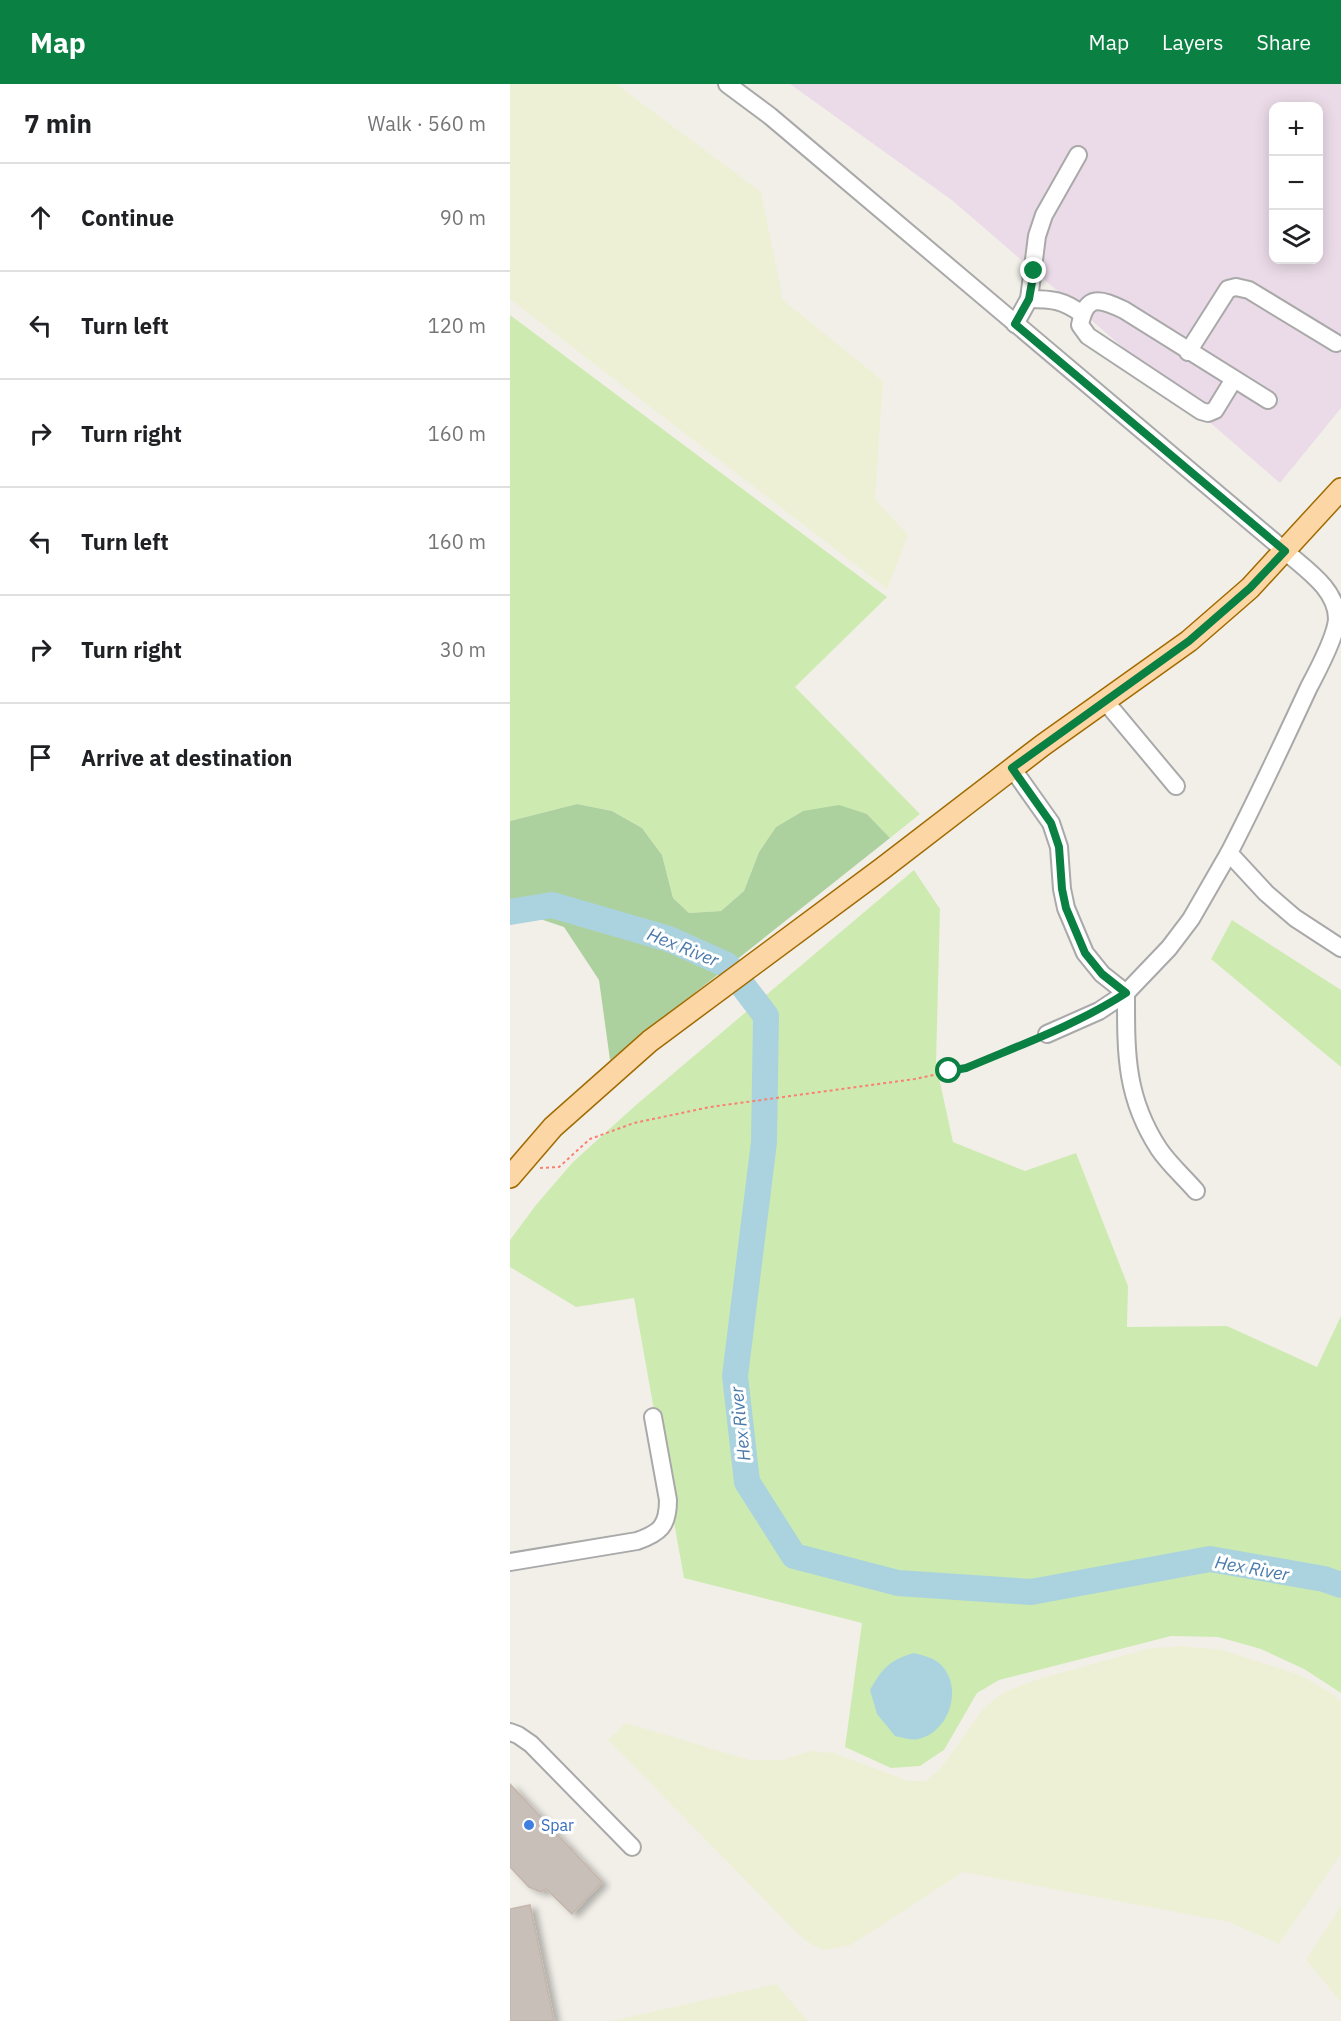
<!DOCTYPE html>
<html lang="en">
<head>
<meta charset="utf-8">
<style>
  body { margin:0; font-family:"IBM Plex Sans",sans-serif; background:#f6f6f6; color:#202124 }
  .controls { position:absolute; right:18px; top:18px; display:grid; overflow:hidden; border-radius:12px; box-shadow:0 3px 15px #0003 }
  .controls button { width:54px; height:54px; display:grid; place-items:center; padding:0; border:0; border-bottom:2px solid #e0e0e0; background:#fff; color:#202124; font:30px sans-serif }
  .stop { position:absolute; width:18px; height:18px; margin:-14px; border:4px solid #0b8043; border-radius:50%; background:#fff }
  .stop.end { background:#0b8043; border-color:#fff; box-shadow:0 2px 6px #0008 }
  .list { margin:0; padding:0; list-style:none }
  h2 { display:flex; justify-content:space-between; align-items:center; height:78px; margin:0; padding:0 24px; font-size:26px }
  h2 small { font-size:20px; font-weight:400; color:#757577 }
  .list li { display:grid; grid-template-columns:39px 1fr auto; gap:18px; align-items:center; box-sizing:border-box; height:108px; padding:0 24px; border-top:2px solid #e0e0e0 }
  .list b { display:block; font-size:22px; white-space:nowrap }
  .list em { font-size:20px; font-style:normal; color:#757577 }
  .icon { flex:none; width:33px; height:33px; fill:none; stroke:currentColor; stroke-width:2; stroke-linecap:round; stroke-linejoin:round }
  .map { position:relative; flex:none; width:831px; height:1937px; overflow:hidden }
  header { display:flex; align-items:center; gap:36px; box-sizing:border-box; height:84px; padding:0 30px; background:#0b8043; color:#fff }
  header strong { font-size:28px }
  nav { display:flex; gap:33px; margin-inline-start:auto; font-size:21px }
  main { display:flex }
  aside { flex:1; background:#fff }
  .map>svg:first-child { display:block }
  .industrial { fill:#ebdbe8; fill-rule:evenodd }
  .farmland { fill:#eef0d5 }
  .grass { fill:#cdebb0 }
  .forest { fill:#add19e }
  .water { fill:#aad3df }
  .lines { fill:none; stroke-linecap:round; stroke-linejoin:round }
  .river { stroke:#aad3df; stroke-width:26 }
  .building { fill:#c7bfb8; stroke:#c4b6ab; stroke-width:1.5; filter:url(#shadow) }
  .minor-casing { stroke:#a9a9a9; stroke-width:20 }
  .major-casing { stroke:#a06b00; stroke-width:24 }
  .path { stroke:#fa8072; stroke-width:2; stroke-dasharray:3 3; stroke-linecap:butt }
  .minor { stroke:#fff; stroke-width:16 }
  .major { stroke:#fcd6a4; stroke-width:21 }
  .route { stroke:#0b8043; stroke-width:8 }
  .shop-dot { fill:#3f7fe0; stroke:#fff; stroke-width:2 }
  .labels { text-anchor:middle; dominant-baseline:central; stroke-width:6; stroke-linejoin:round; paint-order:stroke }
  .shop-label { font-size:16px; fill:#366cbe; stroke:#fff; text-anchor:start }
  .water-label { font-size:18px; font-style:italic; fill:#4a7aab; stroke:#fff }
</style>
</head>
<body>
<header>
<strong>Map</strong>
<nav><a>Map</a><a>Layers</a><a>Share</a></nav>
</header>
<main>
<aside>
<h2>7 min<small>Walk · 560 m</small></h2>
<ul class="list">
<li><svg class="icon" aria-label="ahead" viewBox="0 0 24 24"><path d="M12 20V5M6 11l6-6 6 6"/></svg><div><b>Continue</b></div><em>90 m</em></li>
<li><svg class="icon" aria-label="left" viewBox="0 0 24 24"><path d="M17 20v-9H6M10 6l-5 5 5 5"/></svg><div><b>Turn left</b></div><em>120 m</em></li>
<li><svg class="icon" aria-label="right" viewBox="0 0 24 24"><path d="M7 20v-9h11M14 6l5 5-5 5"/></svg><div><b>Turn right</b></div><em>160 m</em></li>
<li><svg class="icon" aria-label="left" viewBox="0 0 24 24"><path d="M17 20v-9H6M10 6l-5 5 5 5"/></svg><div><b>Turn left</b></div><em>160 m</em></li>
<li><svg class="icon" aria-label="right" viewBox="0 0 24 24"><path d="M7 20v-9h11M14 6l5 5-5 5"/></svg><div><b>Turn right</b></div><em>30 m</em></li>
<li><svg class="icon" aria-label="arrive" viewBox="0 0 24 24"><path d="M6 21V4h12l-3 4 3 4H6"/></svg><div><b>Arrive at destination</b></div></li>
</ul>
</aside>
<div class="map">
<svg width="831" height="1937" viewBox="0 0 831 1937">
  <defs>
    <filter id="shadow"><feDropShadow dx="6" dy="3.5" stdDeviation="3" flood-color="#0004"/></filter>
  </defs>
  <rect width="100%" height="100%" fill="#f2efe9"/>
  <path class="industrial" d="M280,0H831V324L770,399L443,117ZM764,22H808V176H764Z"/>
  <g class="farmland">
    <polygon points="0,0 106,0 251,108 273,216 373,297 365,415 398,451 377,505 0,215"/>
    <polygon points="670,1562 713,1566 790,1591 824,1611 831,1618 831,1770 769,1860 719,1838 453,1788 341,1861 313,1866 294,1856 98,1656 116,1639 240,1676 272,1676 300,1667 324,1669 398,1697 415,1697 430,1685 475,1623 493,1609 525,1596 637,1565"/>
    <polygon points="831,1822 831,1918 796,1876"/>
    <polygon points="266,1900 298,1937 101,1937"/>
  </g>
  <g class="grass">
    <polygon points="0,231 377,513 285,603 410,730 380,754 357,730 293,727 266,743 249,768 234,807 211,827 179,829 163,814 152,771 132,744 102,727 67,720 0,737"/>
    <polygon points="404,786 430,825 426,980 443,1058 515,1087 566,1069 618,1202 617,1243 717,1242 807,1283 831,1232 831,1609 794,1585 751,1565 708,1553 661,1552 489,1596 467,1609 434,1666 410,1682 381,1684 335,1663 352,1539 174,1494 124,1214 66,1223 0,1183 0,1156 26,1121 63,1078 126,1021"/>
    <polygon points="722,836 831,906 831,983 701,875"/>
  </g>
  <polygon class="forest" points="67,720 102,727 132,744 152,771 163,814 179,829 211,827 234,807 249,768 266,743 293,727 329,721 357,730 380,754 100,976 89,896 54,843 9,828 0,829 0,737"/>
  <path class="water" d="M404,1569C415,1572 426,1574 433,1583C453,1607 438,1649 408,1655C402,1657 391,1653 385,1652L367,1630L360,1606C372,1585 379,1576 404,1569Z"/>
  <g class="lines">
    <polyline class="river" points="0,828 42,821 159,855 217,881 256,932 254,1058 225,1292 237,1398 284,1472 388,1499 521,1508 700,1475 814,1495 831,1501"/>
  </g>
  <g class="building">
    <polygon points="0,1700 92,1798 62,1830 36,1805 31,1808 19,1803 0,1783"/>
    <polygon points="20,1821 44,1937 0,1937 0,1825"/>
  </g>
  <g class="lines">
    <defs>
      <g id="minor">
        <path d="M217,0L260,32L775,467C795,485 827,505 827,535C826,551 807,588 799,603C773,659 747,715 719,769L756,809L785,834L831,864"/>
        <path d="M519,215C542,215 553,216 572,230"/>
        <polyline points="505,240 519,215 527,152 534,131 568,71"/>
        <polyline points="678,268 718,205 726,203 739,206 826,259"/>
        <path d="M724,295L705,326L698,329L691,327L578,252L570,241C576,209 591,215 614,226L758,316"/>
        <polyline points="595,617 666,702"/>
        <polyline points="502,684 541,739 549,763 552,805 556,824 575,869 592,890 616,909"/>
        <path d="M616,909C616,969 615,1013 649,1065C659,1080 674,1093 686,1107"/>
        <polyline points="537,950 589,927 616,909 659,864 681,835 719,769"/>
        <path d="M0,1478L127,1457C150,1449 158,1442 158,1416L143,1333"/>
        <polyline points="0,1648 8,1651 21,1660 122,1763"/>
      </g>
      <polyline id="major" points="0,1093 43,1043 140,957 373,784 533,661 679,557 740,504 831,405"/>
    </defs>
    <use href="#minor" class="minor-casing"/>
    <use href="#major" class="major-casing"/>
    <polyline class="path" points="30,1084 49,1083 80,1055 124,1039 200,1023 405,995 456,984 522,956"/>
    <use href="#minor" class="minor"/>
    <use href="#major" class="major"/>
  </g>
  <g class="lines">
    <path class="route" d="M439,987L456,984C510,961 566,941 616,909L592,890L575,869L556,824L552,805L549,763L541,739L502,684L679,557L740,504L775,467L505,240L519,215L524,187"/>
  </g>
  <circle class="shop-dot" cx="19" cy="1741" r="6"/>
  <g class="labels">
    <g class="shop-label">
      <text x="31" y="1741">Spar</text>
    </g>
    <g class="water-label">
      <text transform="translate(173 863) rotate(22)">Hex River</text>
      <text transform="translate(230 1340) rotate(-96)">Hex River</text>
      <text transform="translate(742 1484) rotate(10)">Hex River</text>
    </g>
  </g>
</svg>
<div class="controls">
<button>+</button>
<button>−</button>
<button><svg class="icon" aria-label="layers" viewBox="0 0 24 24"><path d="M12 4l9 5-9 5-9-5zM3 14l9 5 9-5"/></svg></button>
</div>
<div class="stop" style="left:439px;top:987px"></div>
<div class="stop end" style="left:524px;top:187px"></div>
</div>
</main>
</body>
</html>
